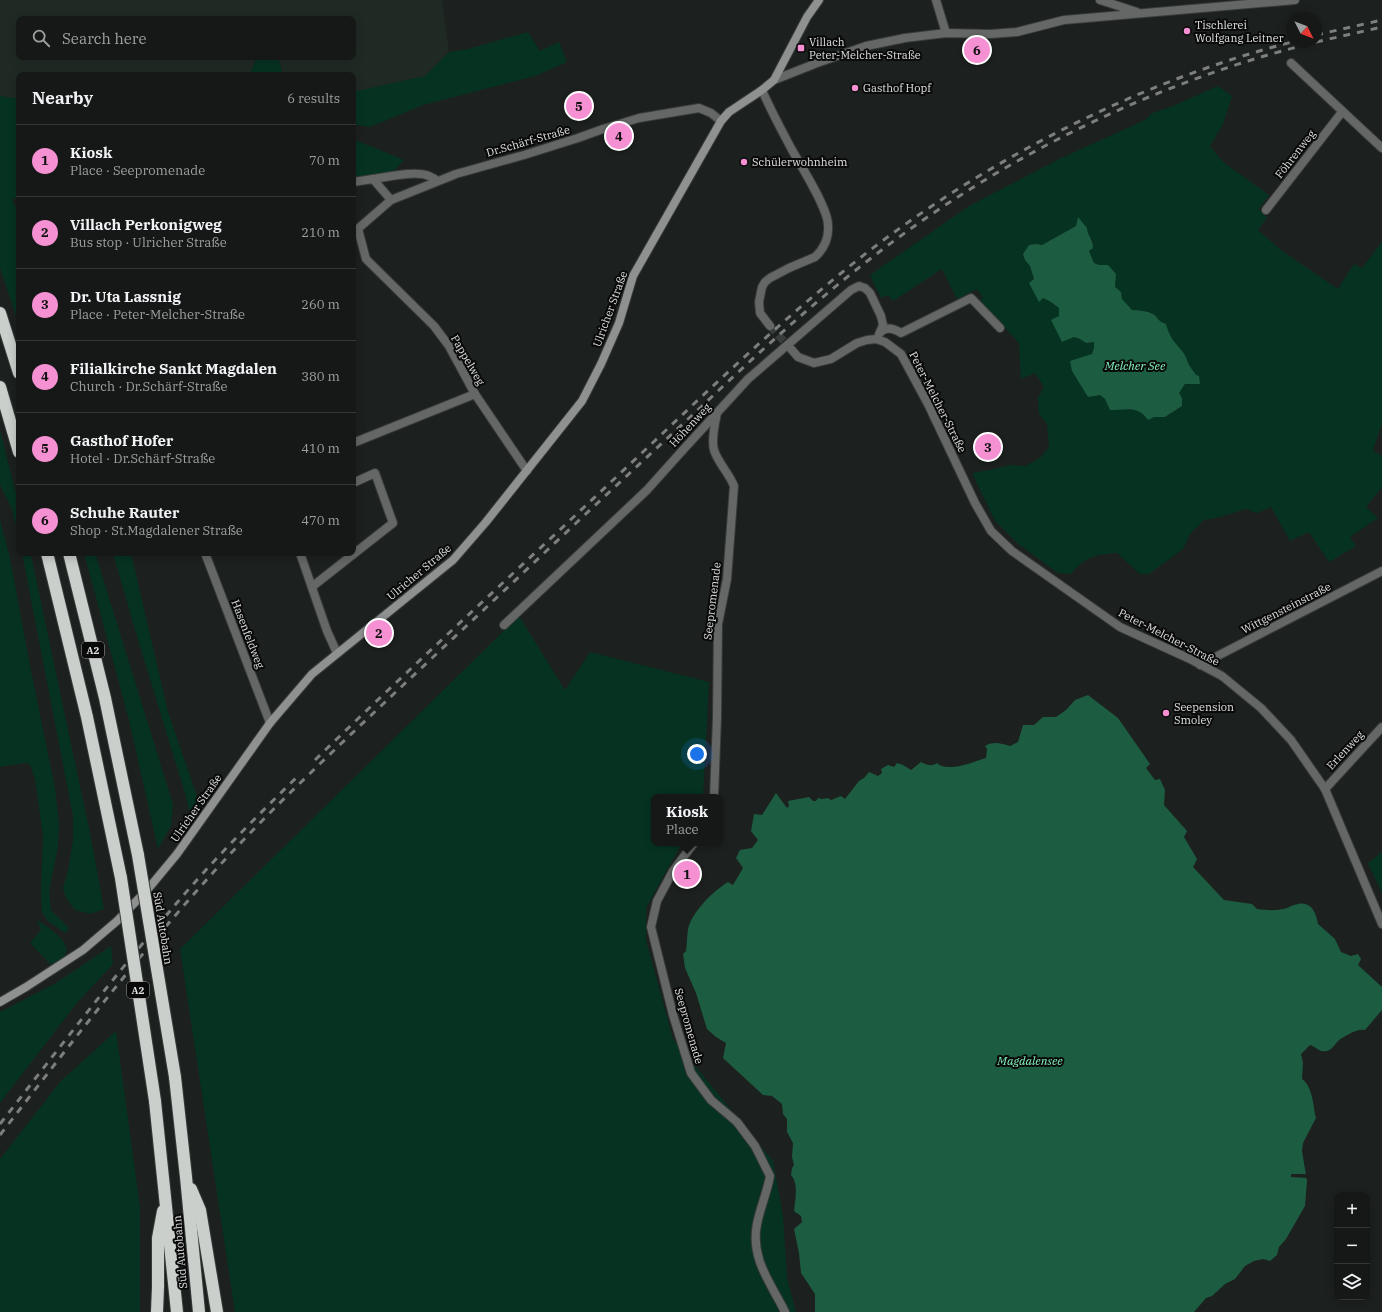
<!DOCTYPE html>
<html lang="en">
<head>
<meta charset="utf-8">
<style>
  body { margin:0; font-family:"IBM Plex Serif",serif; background:#1e211f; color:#f1f3f6 }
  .controls { position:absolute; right:12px; bottom:12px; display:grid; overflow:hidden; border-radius:8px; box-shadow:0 2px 10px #0003 }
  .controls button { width:36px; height:36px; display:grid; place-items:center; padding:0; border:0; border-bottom:1px solid #343735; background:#151816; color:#f1f3f6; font:20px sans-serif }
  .compass { position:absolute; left:1286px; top:12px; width:36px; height:36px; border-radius:50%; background:#151816; box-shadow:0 2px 10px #0003; rotate:132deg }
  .you { position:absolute; left:697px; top:754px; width:14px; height:14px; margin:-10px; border:3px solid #fff; border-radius:50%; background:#1a73e8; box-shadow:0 0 0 6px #1a73e833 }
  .badge { display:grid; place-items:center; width:26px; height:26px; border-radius:50%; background:#f591d2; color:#111; font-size:13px; font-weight:700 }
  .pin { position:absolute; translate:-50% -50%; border:2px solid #fff; box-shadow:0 1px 4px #0006 }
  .popup { position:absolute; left:651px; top:794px; width:72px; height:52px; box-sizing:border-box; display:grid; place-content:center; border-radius:8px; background:#151816; filter:drop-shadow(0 1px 3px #0005); font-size:13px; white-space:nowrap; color:#9da0a1 }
  .popup b { font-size:15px; color:#f1f3f6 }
  .popup::after { content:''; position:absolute; left:50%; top:100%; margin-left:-8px; border:8px solid transparent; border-top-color:#151816 }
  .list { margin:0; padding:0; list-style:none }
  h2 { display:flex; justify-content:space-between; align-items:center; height:52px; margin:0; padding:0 16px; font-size:17px }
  h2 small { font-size:13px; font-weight:400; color:#9da0a1 }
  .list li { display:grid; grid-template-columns:26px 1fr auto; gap:12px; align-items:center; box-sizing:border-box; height:72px; padding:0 16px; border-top:1px solid #343735 }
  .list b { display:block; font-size:15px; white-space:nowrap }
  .list p { margin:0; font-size:13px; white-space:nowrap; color:#9da0a1 }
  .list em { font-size:13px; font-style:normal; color:#9da0a1 }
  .icon { flex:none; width:22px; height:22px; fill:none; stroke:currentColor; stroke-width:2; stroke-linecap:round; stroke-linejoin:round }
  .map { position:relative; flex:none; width:1382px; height:1312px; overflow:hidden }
  .search { position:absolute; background:#151816; box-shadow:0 2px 10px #0003; left:16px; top:16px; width:340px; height:44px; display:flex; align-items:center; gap:10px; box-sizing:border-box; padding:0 14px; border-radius:8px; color:#9da0a1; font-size:15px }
  .panel { position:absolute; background:#151816; box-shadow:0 2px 10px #0003; left:16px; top:72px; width:340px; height:484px; border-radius:8px }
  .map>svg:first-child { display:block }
  .built { fill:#202a24 }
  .green { fill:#063321; fill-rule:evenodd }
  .water { fill:#1c5c41 }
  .pier { fill:#1c201e }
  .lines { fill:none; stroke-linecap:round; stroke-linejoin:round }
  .street-tunnel { stroke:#393d3b; stroke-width:8; stroke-dasharray:8 4; stroke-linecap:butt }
  .street-casing { stroke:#373b39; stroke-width:10 }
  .secondary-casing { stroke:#373b39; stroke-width:10 }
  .highway-casing { stroke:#373b39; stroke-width:14 }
  .street { stroke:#656766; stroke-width:8 }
  .secondary { stroke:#8e918f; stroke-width:8 }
  .highway { stroke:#cacfcc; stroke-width:12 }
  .rail { stroke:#7c7f7e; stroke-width:3; stroke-dasharray:7 7; stroke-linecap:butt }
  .highway-bridge-casing { stroke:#373b39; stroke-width:14; stroke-linecap:butt }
  .highway-bridge { stroke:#cacfcc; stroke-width:12 }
  .poi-dot { fill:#f591d2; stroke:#080908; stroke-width:1.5 }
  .labels { text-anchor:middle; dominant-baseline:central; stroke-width:4; stroke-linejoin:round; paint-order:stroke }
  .shield { fill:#080908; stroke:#9ea09e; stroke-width:1 }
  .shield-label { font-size:10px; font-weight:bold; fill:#dee0df }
  .poi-label { font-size:11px; fill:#dee0df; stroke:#080908; text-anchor:start }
  .street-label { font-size:11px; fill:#dee0df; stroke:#080908 }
  .water-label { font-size:12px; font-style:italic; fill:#84f5bf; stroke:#080908 }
</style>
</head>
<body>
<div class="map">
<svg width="1382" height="1312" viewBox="0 0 1382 1312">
  <rect width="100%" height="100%" fill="#1c201e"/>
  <polygon class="built" points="0,0 442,0 449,52 425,76 353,92 353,75 283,75 278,57 353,57 353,19 19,19 19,57 257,57 250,75 19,75 19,99 0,96"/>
  <g class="green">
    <polygon points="528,32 540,51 559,42 567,62 535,76 423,105 370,127 353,124 353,92 425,76 449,52 468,49"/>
    <polygon points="257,57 278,57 283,75 250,75"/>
    <path d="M1218,86L1232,96L1223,124L1210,146L1223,162L1269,195L1259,209L1267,218L1258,230L1282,251L1338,289L1354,264L1362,268L1382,242V424L1373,450L1382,456V487L1366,507L1378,518L1350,537L1356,546L1329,562L1309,532L1290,541L1271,507L1257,513L1246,509L1220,517L1204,520L1190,534L1183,549L1149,574H1140L1117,553C1094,555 1086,556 1071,574L1058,573L1017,543L995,521L972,473L990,470L1010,465L1026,466L1041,457L1049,447L1047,424L1039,414L1038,398L1044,387L1035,373L1021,379L1019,343L980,300L983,298L977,289L957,299L942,269L893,301L888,295L881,298L870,275L969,206L1059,159L1145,120L1152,113L1173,106ZM1078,218L1093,242L1089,251L1094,263L1099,265H1108L1115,287L1121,292L1122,299L1132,310C1139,310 1147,311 1153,314C1159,318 1157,321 1166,324C1170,339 1173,340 1182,351C1185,354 1187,360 1189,365C1191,368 1194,372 1196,375L1186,384L1178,393L1182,406L1166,417H1154L1143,414L1138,410H1130L1105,399L1100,395L1088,397L1081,385L1094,348V342L1086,343L1080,339L1074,336L1062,342L1059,308L1051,302L1043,298L1040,301L1030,266L1036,244L1042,245L1076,226Z"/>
    <polygon points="0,96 19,99 19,198 12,199 19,215 19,325 0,268"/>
    <polygon points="353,139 404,160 394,171 353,178"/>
    <polygon points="0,430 19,507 19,536 11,507 0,485"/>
    <polygon points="0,520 10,558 31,671 55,788 59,824 58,846 49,892 51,910 69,928 65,933 48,921 42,912 41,890 43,836 35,779 30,764 24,763 0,767"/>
    <polygon points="22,553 30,553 32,560 91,838 104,909 90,914 75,910 66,898 63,888 68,871 73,841 73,816"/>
    <polygon points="84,553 95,553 173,804 171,826 158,849 129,720"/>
    <polygon points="113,553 131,553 168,712 200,805 199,812 189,811 187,800 136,633"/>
    <polygon points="519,616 565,690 590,652 709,682 703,797 654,797 654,843 682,843 646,908 646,940 673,1039 773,1161 783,1216 787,1278 796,1312 235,1312 180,949"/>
    <polygon points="1382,852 1382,893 1368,863"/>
    <path d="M37,920C48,928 64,936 67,950L63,958L51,965L30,943L41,930Z"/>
    <polygon points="111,946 113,964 76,1004 0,1103 0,1012 56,983"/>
    <polygon points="116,1031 140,1208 140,1312 0,1312 0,1159 60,1082"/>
  </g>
  <g class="water">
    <path d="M1078,217L1087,228C1087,235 1093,239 1093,248L1089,251L1094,263L1099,265H1108L1116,274L1115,287L1121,292L1122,299L1132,310C1139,310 1147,311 1153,314C1159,318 1157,321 1166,324C1170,338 1173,340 1182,351C1185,354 1187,360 1189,365C1191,368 1194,372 1196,375L1199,376L1200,384H1185L1179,393L1182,398V406L1165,417H1154L1148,420C1138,405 1126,410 1110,410L1105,399L1100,395L1088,397L1072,371L1070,361L1092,354L1094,348V342L1086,343L1080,339L1074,337L1062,342L1051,320L1059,316V308L1051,302L1043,298L1039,302L1029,283L1034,279L1030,266L1025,260L1023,254L1029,245L1036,244L1042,245L1076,226Z"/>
    <path d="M1088,695L1118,718L1150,764L1146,768L1155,780L1160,779L1165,790L1164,805L1187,831L1184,837L1197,859L1193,867L1224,900L1252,904L1257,909C1266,910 1274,911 1283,909C1287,909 1290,906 1294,905C1310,899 1316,911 1318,924L1335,939L1341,952L1351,956L1358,954L1361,959L1358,965L1382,987V1010L1365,1030C1358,1028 1345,1036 1339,1040C1334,1045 1331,1053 1321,1051C1318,1050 1314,1046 1310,1045L1301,1054L1303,1063L1302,1079C1313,1087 1313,1106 1316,1118L1303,1143L1302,1151L1307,1181L1305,1206L1286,1239L1279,1247L1277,1255L1270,1261L1263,1259L1254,1261L1245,1266L1235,1279L1225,1284L1212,1296L1206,1298L1194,1312H815V1294L801,1273L799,1253L794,1229L802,1222L801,1216L794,1211C795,1200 799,1184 791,1175L792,1168L794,1165L792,1157L793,1143L787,1132V1119L783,1114L782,1104L772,1096L763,1095L723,1058L726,1043L716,1037L707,1029L696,993L685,968L683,954L686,951C687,944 687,936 688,929C692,912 713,891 728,882L733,885L743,868L736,858L740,850L752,848L758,840L751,831L754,814L762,815L776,793L787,808L789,806L788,801L809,797L813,801H816L818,798L822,799L828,798L831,800L841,796L845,799L859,781L864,778L869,772L878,776L882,773L881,769L888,765L894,767L897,763L903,765L911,770L921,762C927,765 931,767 937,763C947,773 973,762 986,758L987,749L985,746C992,741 1001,743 1010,746L1018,742L1023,725H1034L1043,717H1056L1066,710L1075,700Z"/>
  </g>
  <polygon class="pier" points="1291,1174 1308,1174 1308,1178 1291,1177"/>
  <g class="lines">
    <polyline class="street-tunnel" points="770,326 791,349"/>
    <defs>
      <g id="street">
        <polyline points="936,0 946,33"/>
        <polyline points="1100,0 1137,12"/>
        <polyline points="1291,63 1382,148"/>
        <polyline points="774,80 817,63 866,46 905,38 946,33 990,34 1017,32 1064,20 1295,0"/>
        <path d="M762,90C771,111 782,131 792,150C801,166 828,208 828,225C829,238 825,248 815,257L789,268L770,278L765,282L762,287L759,302L760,313L770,326"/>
        <path d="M373,179C387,177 416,170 429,176C432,177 435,179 437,181"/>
        <polyline points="353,182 373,179 391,200"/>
        <polyline points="1266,210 1342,112"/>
        <polyline points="358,229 366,259 434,326 449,346 475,394 527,471"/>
        <polyline points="353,233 391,200 456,174 524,155 578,138 603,129 639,118 699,108 711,113 721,121"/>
        <path d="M879,334C885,326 893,328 901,333L971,298L1000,328"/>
        <polyline points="791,349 798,357 814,363 831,359 857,343 867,340 876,339 885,342 901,354 928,404 975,503 991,531 1012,551 1120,627 1190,659 1222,676 1261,708 1291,740 1325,789 1382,924"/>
        <polyline points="353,443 475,394"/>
        <polyline points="205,553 270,723"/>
        <polyline points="300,553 327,631 337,653"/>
        <polyline points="313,586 393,523 375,473 353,483"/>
        <polyline points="504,625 647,490 682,451 748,379 851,290 859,286 865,288 870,293 881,316 883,325 880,332"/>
        <polyline points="1200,665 1382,571"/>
        <polyline points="1325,789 1382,727"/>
        <path d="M714,797L717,718L718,624L727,579L734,486C729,473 718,463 714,450C711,440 715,423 717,413"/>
        <path d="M694,843L673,871L657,901L651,927L673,1015L691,1073L711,1100L737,1122L755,1146L770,1176C767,1193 760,1208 757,1224C750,1259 771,1283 785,1312"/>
      </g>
      <polyline id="secondary" points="0,1002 26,987 83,950 117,921 148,889 177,854 270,723 312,674 453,560 486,522 582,401 601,364 619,323 633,276 721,121 729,112 762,90 774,80 807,17 819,0"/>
      <g id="highway">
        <polyline points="0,313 19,373"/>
        <polyline points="0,387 19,452"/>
        <polyline points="47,553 87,717 121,878"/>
        <polyline points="69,553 105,698 138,855"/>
        <polyline points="175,1077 186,1177 199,1312"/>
        <polyline points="155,1101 177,1312"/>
        <polyline points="191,1189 200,1210 217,1312"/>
        <polyline points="157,1312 158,1287 158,1238 163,1211"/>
      </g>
    </defs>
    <use href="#street" class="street-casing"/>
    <use href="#secondary" class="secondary-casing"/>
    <use href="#highway" class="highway-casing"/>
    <use href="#street" class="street"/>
    <use href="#secondary" class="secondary"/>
    <use href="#highway" class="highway"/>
    <g class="rail">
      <polyline points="1316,35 1382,20"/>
      <polyline points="1316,42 1382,27"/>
      <path d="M315,760C412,666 513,574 612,481C687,411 760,339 840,274C968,169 1132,83 1292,42"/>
      <path d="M0,1124C56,1052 111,980 170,911C210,863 254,819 299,775"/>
      <path d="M0,1135C75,1038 149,941 232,852C280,801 331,753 382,705C435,655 488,606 541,556C594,506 647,457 701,407C775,337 850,269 935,212C1031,147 1137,96 1248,61C1270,54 1293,48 1316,42"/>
    </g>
    <defs>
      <g id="highway-bridge">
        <polyline points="138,855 175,1077"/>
        <polyline points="121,878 155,1101"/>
      </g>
    </defs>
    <use href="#highway-bridge" class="highway-bridge-casing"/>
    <use href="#highway-bridge" class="highway-bridge"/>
  </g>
  <g class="poi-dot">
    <circle cx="1187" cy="31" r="4"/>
    <rect x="797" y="44" width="8" height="8" rx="2"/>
    <circle cx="855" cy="88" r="4"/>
    <circle cx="744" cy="162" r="4"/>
    <circle cx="1166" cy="713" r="4"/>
  </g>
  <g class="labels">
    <g class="shield">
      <rect x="82" y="642" width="22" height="16" rx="3"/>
      <rect x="127" y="982" width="22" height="16" rx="3"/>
    </g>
    <g class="shield-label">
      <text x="93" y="650">A2</text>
      <text x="138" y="990">A2</text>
    </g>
    <g class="poi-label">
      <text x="1195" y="25">Tischlerei<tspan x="1195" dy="13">Wolfgang Leitner</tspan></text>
      <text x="809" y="42">Villach<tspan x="809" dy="13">Peter-Melcher-Straße</tspan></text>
      <text x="863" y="88">Gasthof Hopf</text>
      <text x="752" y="162">Schülerwohnheim</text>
      <text x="1174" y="707">Seepension<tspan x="1174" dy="13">Smoley</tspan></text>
    </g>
    <g class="street-label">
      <text transform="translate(528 141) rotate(-16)">Dr.Schärf-Straße</text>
      <text transform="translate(1295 154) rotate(-52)">Föhrenweg</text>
      <text transform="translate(610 309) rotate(-70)">Ulricher Straße</text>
      <text transform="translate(468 360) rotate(60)">Pappelweg</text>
      <text transform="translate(938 402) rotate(63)">Peter-Melcher-Straße</text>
      <text transform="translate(690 425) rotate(-47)">Höhenweg</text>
      <text transform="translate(419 572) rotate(-40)">Ulricher Straße</text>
      <text transform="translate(712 601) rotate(-83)">Seepromenade</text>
      <text transform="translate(1286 608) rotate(-27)">Wittgensteinstraße</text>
      <text transform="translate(248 634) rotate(69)">Hasenfeldweg</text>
      <text transform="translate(1169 637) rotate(27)">Peter-Melcher-Straße</text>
      <text transform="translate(1345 750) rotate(-47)">Erlenweg</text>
      <text transform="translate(196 808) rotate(-55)">Ulricher Straße</text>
      <text transform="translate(163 928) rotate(81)">Süd Autobahn</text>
      <text transform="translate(689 1026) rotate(74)">Seepromenade</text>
      <text transform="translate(180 1252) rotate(-95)">Süd Autobahn</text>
    </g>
    <g class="water-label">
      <text x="1135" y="365">Melcher See</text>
      <text x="1030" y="1060">Magdalensee</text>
    </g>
  </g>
</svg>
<div class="controls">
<button>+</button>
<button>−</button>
<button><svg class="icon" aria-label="layers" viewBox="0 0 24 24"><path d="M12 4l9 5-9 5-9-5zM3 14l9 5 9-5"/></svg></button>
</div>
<svg class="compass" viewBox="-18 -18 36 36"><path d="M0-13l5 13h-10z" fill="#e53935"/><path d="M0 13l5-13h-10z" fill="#9da0a1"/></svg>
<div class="you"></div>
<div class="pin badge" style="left:687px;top:874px">1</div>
<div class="popup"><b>Kiosk</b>Place</div>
<div class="pin badge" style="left:379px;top:633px">2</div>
<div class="pin badge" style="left:988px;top:447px">3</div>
<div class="pin badge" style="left:619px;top:136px">4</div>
<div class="pin badge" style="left:579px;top:106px">5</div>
<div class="pin badge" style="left:977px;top:50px">6</div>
<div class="search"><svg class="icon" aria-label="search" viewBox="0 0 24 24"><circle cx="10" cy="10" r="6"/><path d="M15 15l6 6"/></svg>Search here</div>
<section class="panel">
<h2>Nearby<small>6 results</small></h2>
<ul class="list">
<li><span class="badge">1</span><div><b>Kiosk</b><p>Place · Seepromenade</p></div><em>70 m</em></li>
<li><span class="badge">2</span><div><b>Villach Perkonigweg</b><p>Bus stop · Ulricher Straße</p></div><em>210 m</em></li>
<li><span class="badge">3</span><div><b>Dr. Uta Lassnig</b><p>Place · Peter-Melcher-Straße</p></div><em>260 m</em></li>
<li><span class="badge">4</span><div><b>Filialkirche Sankt Magdalen</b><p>Church · Dr.Schärf-Straße</p></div><em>380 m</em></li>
<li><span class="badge">5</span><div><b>Gasthof Hofer</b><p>Hotel · Dr.Schärf-Straße</p></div><em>410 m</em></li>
<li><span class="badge">6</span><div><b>Schuhe Rauter</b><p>Shop · St.Magdalener Straße</p></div><em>470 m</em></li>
</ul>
</section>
</div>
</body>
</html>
